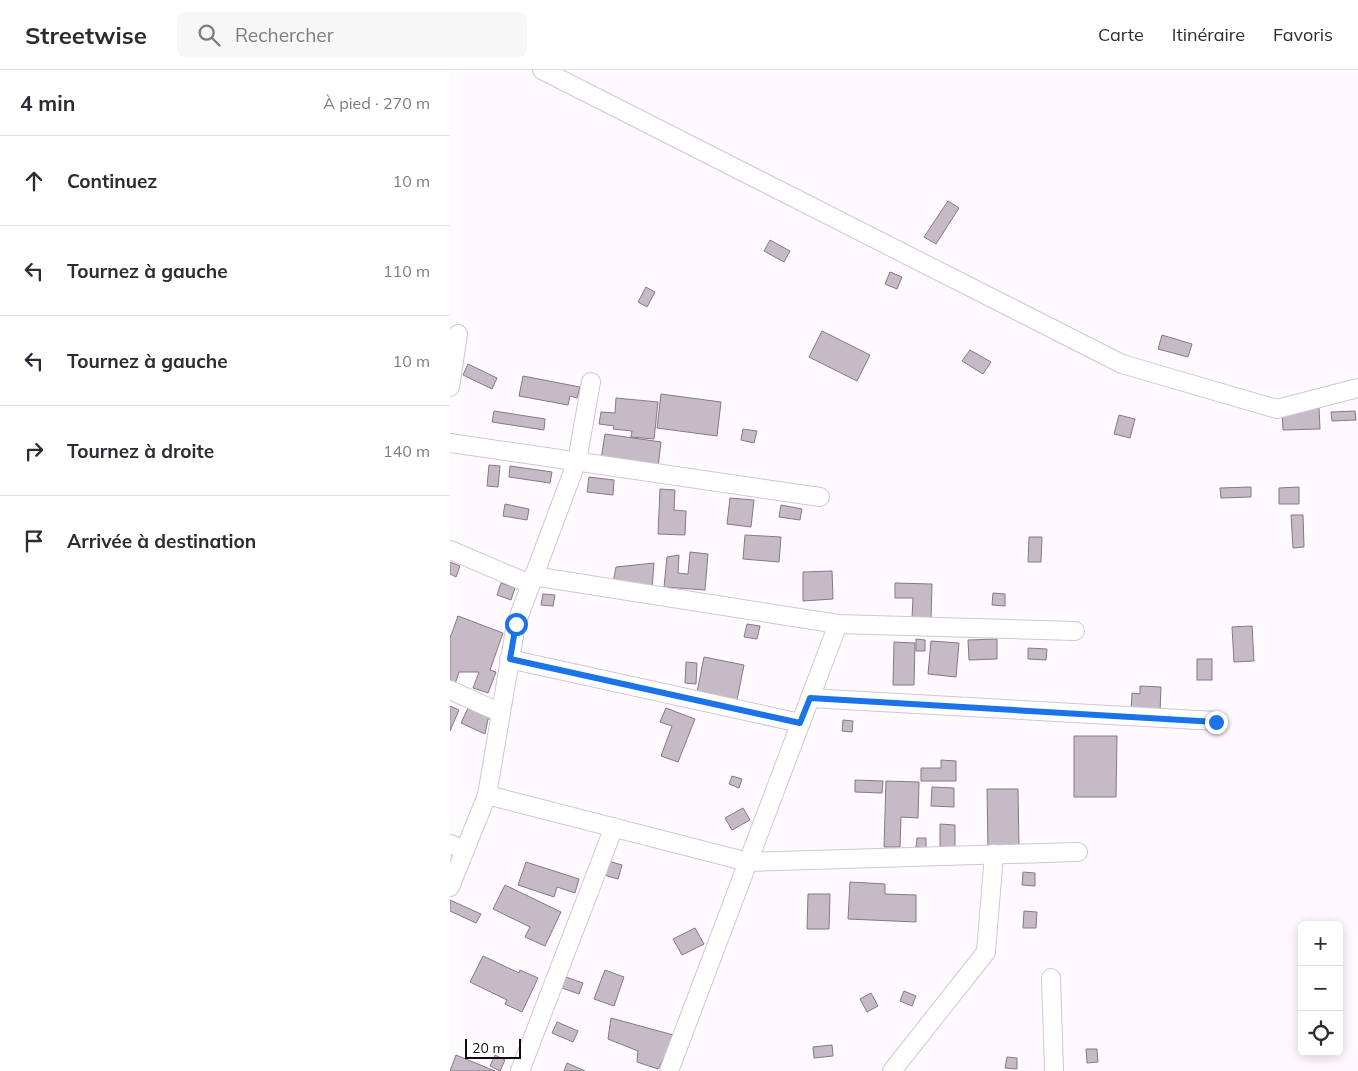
<!DOCTYPE html>
<html lang="fr">
<head>
<meta charset="utf-8">
<style>
  body { margin:0; font-family:Mulish,sans-serif; background:#f7f7f7; color:#2b2b33 }
  .controls { position:absolute; right:15px; bottom:15px; display:grid; overflow:hidden; border-radius:8px; box-shadow:0 2px 12px #0003 }
  .controls button { width:45px; height:45px; display:grid; place-items:center; padding:0; border:0; border-bottom:1px solid #e1e1e2; background:#fff; color:#2b2b33; font:25px sans-serif }
  .scale { position:absolute; left:15px; bottom:12px; width:56px; box-sizing:border-box; padding-left:5px; border:2px solid #0f0b0f; border-top:0; font-size:14px; line-height:18px; white-space:nowrap; color:#0f0b0f; -webkit-text-stroke:4px #fff; paint-order:stroke }
  .stop { position:absolute; width:15px; height:15px; margin:-11px; border:4px solid #1a73e8; border-radius:50%; background:#fff }
  .stop.end { background:#1a73e8; border-color:#fff; box-shadow:0 1px 5px #0008 }
  .list { margin:0; padding:0; list-style:none }
  h2 { display:flex; justify-content:space-between; align-items:center; height:65px; margin:0; padding:0 20px; font-size:21px }
  h2 small { font-size:16px; font-weight:400; color:#7c7c81 }
  .list li { display:grid; grid-template-columns:32px 1fr auto; gap:15px; align-items:center; box-sizing:border-box; height:90px; padding:0 20px; border-top:1px solid #e1e1e2 }
  .list b { display:block; font-size:19px; white-space:nowrap }
  .list em { font-size:16px; font-style:normal; color:#7c7c81 }
  .icon { flex:none; width:28px; height:28px; fill:none; stroke:currentColor; stroke-width:2; stroke-linecap:round; stroke-linejoin:round }
  .map { position:relative; flex:none; width:908px; height:1001px; overflow:hidden }
  header { display:flex; align-items:center; gap:30px; box-sizing:border-box; height:70px; padding:0 25px; background:#fff; border-bottom:1px solid #e1e1e2 }
  header strong { font-size:24px }
  nav { display:flex; gap:28px; margin-inline-start:auto; font-size:18px }
  .search { width:350px; height:45px; background:#f7f7f7; display:flex; align-items:center; gap:12px; box-sizing:border-box; padding:0 18px; border-radius:8px; color:#7c7c81; font-size:19px }
  main { display:flex }
  aside { flex:1; background:#fff }
  .map>svg:first-child { display:block }
  .building { fill:#c6bac7; stroke:#847985 }
  .lines { fill:none; stroke-linecap:round; stroke-linejoin:round }
  .street-casing { stroke:#d1c6d2; stroke-width:20 }
  .street { stroke:#fff; stroke-width:18 }
  .route { stroke:#1a73e8; stroke-width:6 }
</style>
</head>
<body>
<header>
<strong>Streetwise</strong>
<div class="search"><svg class="icon" aria-label="search" viewBox="0 0 24 24"><circle cx="10" cy="10" r="6"/><path d="M15 15l6 6"/></svg>Rechercher</div>
<nav><a>Carte</a><a>Itinéraire</a><a>Favoris</a></nav>
</header>
<main>
<aside>
<h2>4 min<small>À pied · 270 m</small></h2>
<ul class="list">
<li><svg class="icon" aria-label="ahead" viewBox="0 0 24 24"><path d="M12 20V5M6 11l6-6 6 6"/></svg><div><b>Continuez</b></div><em>10 m</em></li>
<li><svg class="icon" aria-label="left" viewBox="0 0 24 24"><path d="M17 20v-9H6M10 6l-5 5 5 5"/></svg><div><b>Tournez à gauche</b></div><em>110 m</em></li>
<li><svg class="icon" aria-label="left" viewBox="0 0 24 24"><path d="M17 20v-9H6M10 6l-5 5 5 5"/></svg><div><b>Tournez à gauche</b></div><em>10 m</em></li>
<li><svg class="icon" aria-label="right" viewBox="0 0 24 24"><path d="M7 20v-9h11M14 6l5 5-5 5"/></svg><div><b>Tournez à droite</b></div><em>140 m</em></li>
<li><svg class="icon" aria-label="arrive" viewBox="0 0 24 24"><path d="M6 21V4h12l-3 4 3 4H6"/></svg><div><b>Arrivée à destination</b></div></li>
</ul>
</aside>
<div class="map">
<svg width="908" height="1001" viewBox="0 0 908 1001">
  <rect width="100%" height="100%" fill="#fffaff"/>
  <g class="building">
    <polygon points="498,131 509,138 486,174 474,167"/>
    <polygon points="320,170 340,181 334,192 314,181"/>
    <polygon points="440,202 452,207 447,219 435,214"/>
    <polygon points="196,217 205,222 197,237 188,232"/>
    <polygon points="372,261 420,285 407,311 359,287"/>
    <polygon points="712,265 742,274 738,287 708,279"/>
    <polygon points="520,280 541,292 533,304 512,291"/>
    <polygon points="18,294 47,308 42,319 13,305"/>
    <polygon points="73,306 130,317 127,328 120,326 118,335 69,326"/>
    <polygon points="211,324 271,332 267,366 207,358"/>
    <polygon points="166,328 208,332 204,369 181,367 182,361 163,359 164,356 149,354 151,342 165,343"/>
    <polygon points="869,338 870,359 833,360 832,339"/>
    <polygon points="44,341 95,349 94,360 42,352"/>
    <polygon points="905,341 906,350 882,351 881,342"/>
    <polygon points="669,345 685,349 680,368 664,364"/>
    <polygon points="293,359 307,361 304,373 291,370"/>
    <polygon points="155,364 211,372 208,397 151,389"/>
    <polygon points="39,395 50,396 48,417 37,416"/>
    <polygon points="60,396 102,402 100,413 59,407"/>
    <polygon points="139,407 164,410 163,425 137,422"/>
    <polygon points="801,417 801,427 771,428 770,418"/>
    <polygon points="849,417 849,434 829,434 829,418"/>
    <polygon points="210,419 225,420 224,440 236,441 235,465 208,464"/>
    <polygon points="280,428 304,430 301,457 277,454"/>
    <polygon points="55,434 79,439 77,450 53,446"/>
    <polygon points="331,435 352,439 350,450 329,447"/>
    <polygon points="841,445 853,445 854,477 843,478"/>
    <polygon points="295,465 331,467 329,492 293,489"/>
    <polygon points="579,467 592,467 591,492 578,492"/>
    <polygon points="240,482 258,484 255,520 214,517 217,487 229,485 228,503 238,504"/>
    <polygon points="0,492 10,496 6,507 0,504"/>
    <polygon points="204,493 202,518 163,513 166,497"/>
    <polygon points="382,501 383,529 353,531 353,502"/>
    <polygon points="51,513 65,518 61,530 47,525"/>
    <polygon points="445,513 482,514 481,549 462,548 463,528 445,528"/>
    <polygon points="543,523 555,524 555,536 542,535"/>
    <polygon points="93,524 105,525 103,536 91,535"/>
    <polygon points="8,546 53,563 40,600 46,602 38,623 23,618 29,602 9,602 5,614 0,612 0,568"/>
    <polygon points="297,554 310,556 307,569 294,567"/>
    <polygon points="802,556 804,591 784,592 782,557"/>
    <polygon points="466,569 475,570 475,581 466,581"/>
    <polygon points="547,569 547,589 519,590 518,570"/>
    <polygon points="481,571 509,573 506,607 478,604"/>
    <polygon points="444,572 465,573 464,615 443,615"/>
    <polygon points="578,578 597,579 596,590 578,589"/>
    <polygon points="254,587 294,595 287,630 247,622"/>
    <rect x="747" y="589" width="15" height="21"/>
    <polygon points="236,592 247,593 246,614 235,613"/>
    <polygon points="690,616 711,617 710,643 681,642 682,623 690,624"/>
    <polygon points="0,636 9,640 0,661"/>
    <polygon points="19,636 43,648 38,649 35,664 11,653"/>
    <polygon points="216,638 245,649 228,692 211,686 222,656 210,652"/>
    <polygon points="393,650 403,651 402,662 392,661"/>
    <polygon points="624,666 667,666 666,727 624,727"/>
    <polygon points="491,690 506,691 506,711 471,711 471,698 491,698"/>
    <polygon points="282,706 292,709 289,718 279,714"/>
    <polygon points="405,710 433,711 432,723 405,722"/>
    <polygon points="436,711 469,712 468,748 451,747 450,777 434,777"/>
    <polygon points="482,717 504,718 504,737 481,736"/>
    <polygon points="537,719 568,719 569,780 538,780"/>
    <polygon points="293,738 300,750 282,760 275,748"/>
    <polygon points="490,754 505,755 505,778 490,777"/>
    <polygon points="467,768 476,768 476,778 466,777"/>
    <polygon points="158,791 172,795 168,809 154,805"/>
    <polygon points="76,792 129,809 125,823 107,817 104,827 68,815"/>
    <polygon points="573,802 585,803 585,816 572,815"/>
    <polygon points="400,812 435,814 435,824 466,825 466,852 398,849"/>
    <polygon points="55,815 111,842 95,876 75,867 80,857 43,839"/>
    <polygon points="358,824 380,824 379,859 357,859"/>
    <polygon points="0,830 31,844 26,853 0,841"/>
    <polygon points="574,841 587,842 586,858 573,858"/>
    <polygon points="245,858 254,874 232,885 223,869"/>
    <polygon points="33,886 69,903 70,900 88,908 72,942 55,934 57,930 20,912"/>
    <polygon points="155,900 174,907 164,936 144,929"/>
    <polygon points="116,907 133,913 129,924 112,918"/>
    <polygon points="454,921 466,926 462,936 450,931"/>
    <polygon points="421,923 428,936 417,942 410,929"/>
    <polygon points="161,948 227,966 208,999 187,992 188,981 158,969"/>
    <polygon points="107,952 128,961 123,972 102,963"/>
    <polygon points="382,975 383,986 364,988 363,977"/>
    <polygon points="636,979 647,979 648,992 637,993"/>
    <polygon points="6,985 45,1001 0,1001"/>
    <polygon points="45,985 55,990 50,1001 40,996"/>
    <polygon points="557,987 567,988 567,999 555,998"/>
    <polygon points="117,993 135,1001 114,1001"/>
  </g>
  <g class="lines">
    <defs>
      <g id="street">
        <polyline points="92,0 672,294 827,339 908,318"/>
        <polyline points="0,317 8,264"/>
        <polyline points="0,373 370,427"/>
        <polyline points="0,480 80,514"/>
        <polyline points="83,506 388,554 625,561"/>
        <polyline points="59,589 350,653"/>
        <polyline points="0,620 51,643"/>
        <polyline points="360,628 766,651"/>
        <polyline points="37,725 298,792 628,782"/>
        <polyline points="0,774 14,780"/>
        <polyline points="0,817 37,725 66,554 127,391 141,312"/>
        <polyline points="601,908 604,1001"/>
        <polyline points="70,1001 164,757"/>
        <polyline points="219,1001 388,554"/>
        <polyline points="442,1001 536,882 544,784"/>
      </g>
    </defs>
    <use href="#street" class="street-casing"/>
    <use href="#street" class="street"/>
  </g>
  <g class="lines">
    <polyline class="route" points="66,554 60,589 350,653 360,628 766,652"/>
  </g>
</svg>
<div class="controls">
<button>+</button>
<button>−</button>
<button><svg class="icon" aria-label="locate" viewBox="0 0 24 24"><circle cx="12" cy="12" r="6"/><path d="M12 2v4M12 18v4M2 12h4M18 12h4"/></svg></button>
</div>
<div class="scale">20 m</div>
<div class="stop" style="left:66px;top:554px"></div>
<div class="stop end" style="left:766px;top:652px"></div>
</div>
</main>
</body>
</html>
